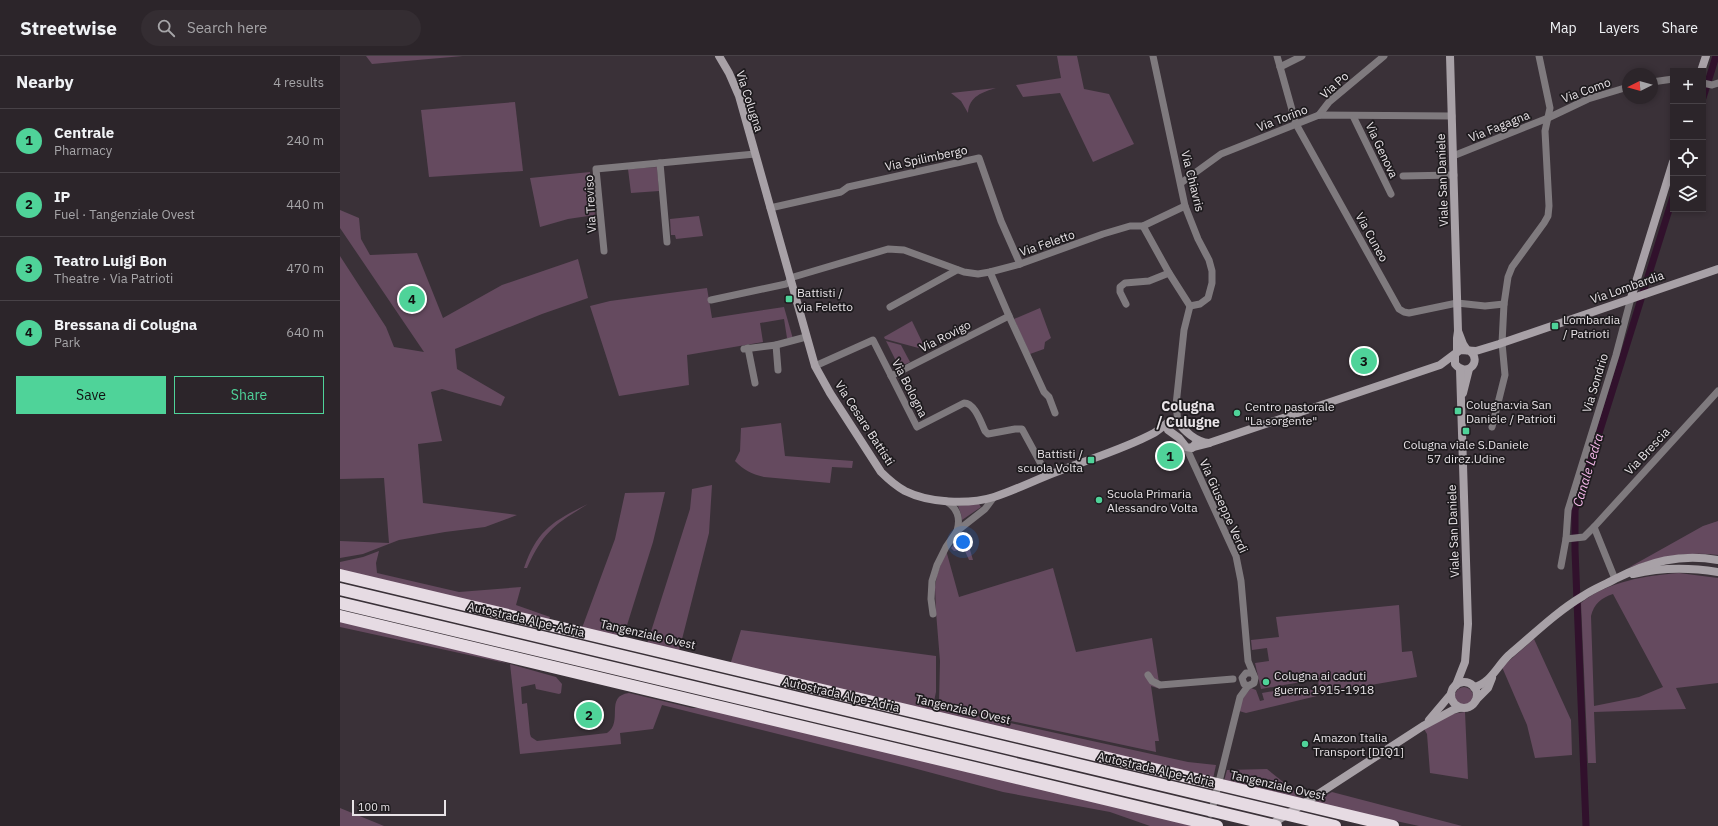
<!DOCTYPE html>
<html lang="en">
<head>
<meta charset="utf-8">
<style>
  body { margin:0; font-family:"IBM Plex Sans",sans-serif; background:#342d32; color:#f1f3f6 }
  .controls { position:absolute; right:12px; top:12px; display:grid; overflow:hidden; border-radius:0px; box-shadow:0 2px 6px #0003 }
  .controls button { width:36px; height:36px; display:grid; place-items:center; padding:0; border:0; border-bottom:1px solid #484247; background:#2c252a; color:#f1f3f6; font:20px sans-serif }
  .compass { position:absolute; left:1282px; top:12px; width:36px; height:36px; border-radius:50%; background:#2c252a; box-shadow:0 2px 6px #0003; rotate:265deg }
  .scale { position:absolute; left:12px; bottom:10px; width:94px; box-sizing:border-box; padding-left:4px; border:2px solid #e8e3e7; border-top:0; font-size:11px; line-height:14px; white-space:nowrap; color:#e8e3e7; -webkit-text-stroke:3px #1e1b1e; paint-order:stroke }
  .you { position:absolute; left:623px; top:486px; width:14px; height:14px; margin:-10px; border:3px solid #fff; border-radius:50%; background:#1a73e8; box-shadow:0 0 0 6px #1a73e833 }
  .badge { display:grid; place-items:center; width:26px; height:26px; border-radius:50%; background:#4fd399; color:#111; font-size:13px; font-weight:700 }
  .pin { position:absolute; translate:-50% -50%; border:2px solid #fff; box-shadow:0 1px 4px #0006 }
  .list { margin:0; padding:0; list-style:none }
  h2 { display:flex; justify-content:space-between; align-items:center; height:52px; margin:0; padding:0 16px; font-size:17px }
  h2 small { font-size:13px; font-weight:400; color:#a6a5a8 }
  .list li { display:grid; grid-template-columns:26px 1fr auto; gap:12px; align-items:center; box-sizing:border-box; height:64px; padding:0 16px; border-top:1px solid #484247 }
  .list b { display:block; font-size:15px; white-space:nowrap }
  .list p { margin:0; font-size:13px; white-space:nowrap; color:#a6a5a8 }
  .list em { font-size:13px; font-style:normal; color:#a6a5a8 }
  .actions { display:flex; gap:8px; padding:12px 16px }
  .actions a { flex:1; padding:9px 0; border:1px solid #4fd399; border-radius:0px; text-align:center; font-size:14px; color:#4fd399 }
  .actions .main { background:#4fd399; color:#111 }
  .icon { flex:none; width:22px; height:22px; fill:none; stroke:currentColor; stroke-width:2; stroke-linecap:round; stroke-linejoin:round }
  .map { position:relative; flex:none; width:1378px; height:770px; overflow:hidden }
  header { display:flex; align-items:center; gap:24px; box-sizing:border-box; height:56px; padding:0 20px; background:#2c252a; border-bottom:1px solid #484247 }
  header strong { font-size:19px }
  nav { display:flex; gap:22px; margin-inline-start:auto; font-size:14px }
  .search { width:280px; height:36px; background:#342d32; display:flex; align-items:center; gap:10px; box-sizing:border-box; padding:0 14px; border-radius:22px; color:#a6a5a8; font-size:15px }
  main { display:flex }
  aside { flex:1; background:#2c252a }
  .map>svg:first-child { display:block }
  .green { fill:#654a5f; fill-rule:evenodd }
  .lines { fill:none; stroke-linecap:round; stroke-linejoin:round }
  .canal { stroke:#31112c; stroke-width:7 }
  .street { stroke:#7f7a7e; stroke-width:7 }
  .secondary { stroke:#a8a1a7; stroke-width:8 }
  .highway { stroke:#e6dbe3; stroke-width:12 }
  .poi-dot { fill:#4fd399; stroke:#1e1b1e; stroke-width:1.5 }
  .labels { text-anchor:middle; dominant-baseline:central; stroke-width:3.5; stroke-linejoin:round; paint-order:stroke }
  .street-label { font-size:12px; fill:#e8e3e7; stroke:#1e1b1e }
  .poi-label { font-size:12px; fill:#e8e3e7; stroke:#1e1b1e; text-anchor:start }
  .water-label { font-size:13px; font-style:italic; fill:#f5b6e9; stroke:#1e1b1e }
  .quarter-label { font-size:14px; font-weight:bold; fill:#e8e3e7; stroke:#1e1b1e }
</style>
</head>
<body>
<header>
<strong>Streetwise</strong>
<div class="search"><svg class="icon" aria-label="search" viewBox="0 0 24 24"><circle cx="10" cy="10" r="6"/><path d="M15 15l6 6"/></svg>Search here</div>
<nav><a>Map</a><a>Layers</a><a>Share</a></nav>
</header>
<main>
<aside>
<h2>Nearby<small>4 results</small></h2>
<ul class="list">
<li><span class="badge">1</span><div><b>Centrale</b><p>Pharmacy</p></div><em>240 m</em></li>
<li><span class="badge">2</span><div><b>IP</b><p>Fuel · Tangenziale Ovest</p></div><em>440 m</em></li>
<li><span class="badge">3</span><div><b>Teatro Luigi Bon</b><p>Theatre · Via Patrioti</p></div><em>470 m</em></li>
<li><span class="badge">4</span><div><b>Bressana di Colugna</b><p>Park</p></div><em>640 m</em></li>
</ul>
<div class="actions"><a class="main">Save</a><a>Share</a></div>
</aside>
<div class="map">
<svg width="1378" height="770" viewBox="0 0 1378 770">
  <rect width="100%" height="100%" fill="#3a3138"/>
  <g class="green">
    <polygon points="26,0 123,0 32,8"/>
    <polygon points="717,0 737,0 744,33 769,38 794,88 753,106 720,37 683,41 676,29 721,22"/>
    <path d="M656,32C643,36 629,40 628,57L621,45L611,37Z"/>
    <polygon points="175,46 183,115 89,121 81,54"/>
    <polygon points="317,111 319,135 291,137 288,113"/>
    <polygon points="250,116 255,159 228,163 200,171 190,122"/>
    <polygon points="0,154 19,162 21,183 30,199 77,197 103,262 162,229 238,203 248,242 202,258 115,293 117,313 165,341 161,350 102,333 91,336 102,385 78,388 83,447 177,459 145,471 105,476 59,484 23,498 0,502 0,485 49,487 44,422 0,423 0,200 46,271 54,291 84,296 0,172"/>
    <polygon points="359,160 363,180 336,183 335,179 331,179 330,163"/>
    <polygon points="367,232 372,262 444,251 453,283 447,282 444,263 420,267 423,286 347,299 349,329 279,340 250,250 270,245"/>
    <polygon points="700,252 711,282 705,286 704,293 690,298 674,263"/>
    <polygon points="572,265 586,294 545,283 544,281"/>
    <polygon points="546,285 561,289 570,306 559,311"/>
    <path d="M441,367L445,400L513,405L512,412L492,411L490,427L424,421C411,418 404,414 395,405L400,395L401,372Z"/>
    <polygon points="372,429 369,477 339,595 307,588 350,453 352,433"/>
    <polygon points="325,436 313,486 283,582 242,572 275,483 285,437"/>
    <path d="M248,448C215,468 203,476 187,512H184C197,474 213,465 248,448Z"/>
    <polygon points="639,448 641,451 622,464 621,458 618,450"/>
    <path d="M1378,465V499C1346,495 1318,501 1288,512L1363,470Z"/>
    <polygon points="622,478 626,480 633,504 629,504 624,493 614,495 611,492"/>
    <polygon points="606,494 619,541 713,512 736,596 812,582 820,633 811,630 819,685 815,685 816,696 643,659 599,647 600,605 596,556 595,531 597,519"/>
    <polygon points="39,495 36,507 37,517 119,536 181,531 176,549 210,561 209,564 0,515 0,506 23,501"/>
    <path d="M1339,517L1378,522V627L1336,632L1346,653L1254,656L1256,707H1248L1241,547C1268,525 1305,520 1339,517ZM1273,538L1323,631L1299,641L1254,650L1251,560C1254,548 1261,542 1273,538Z"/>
    <polygon points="1059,549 1062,596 1072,595 1077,621 1002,634 906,657 899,655 902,643 911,632 916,634 920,645 924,644 922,637 934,635 936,641 979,632 978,623 921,633 915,607 929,605 927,592 912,594 911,584 939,581 936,561"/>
    <path d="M0,565L147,599L163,606L216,621L222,628L221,637L219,638L196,633L195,628L181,631L182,648L187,647L190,678L191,681L197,685L267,677C284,666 264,640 289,637L352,652H365L856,770H810L770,756L663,736L566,710L322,649L313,673L280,677L281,688L180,698L170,608L0,571Z"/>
    <polygon points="401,574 596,600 596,636 593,650 848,706 876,709 873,723 390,609"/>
    <polygon points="1194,583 1231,664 1232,699 1195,702 1187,669 1162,611"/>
    <circle cx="1124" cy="640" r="9"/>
    <polygon points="1125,656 1128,723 1090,717 1087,678 1084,673 1112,658"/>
    <polygon points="927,713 962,741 958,743 884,725 887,714"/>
    <polygon points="992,736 1122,770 1079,770 973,747"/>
    <polygon points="0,752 44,770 0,770"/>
  </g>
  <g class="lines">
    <g class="canal">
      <polyline points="1363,42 1376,0"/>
      <polyline points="1246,770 1235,494 1235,454 1333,141"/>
    </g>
    <g class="street">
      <polyline points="813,0 845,150 858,183 869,204 872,215 872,227 868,242 860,248 850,250"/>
      <polyline points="937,0 956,68 1059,253 1064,256 1069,257 1117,247 1145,250 1164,248"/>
      <polyline points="940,11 962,0"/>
      <polyline points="1312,26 1333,23"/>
      <polyline points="1363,27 1372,29 1378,27"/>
      <polyline points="979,59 989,46 1044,0"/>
      <polyline points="1013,60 1051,138"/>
      <polyline points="1113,100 1208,62 1248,43 1288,31"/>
      <polyline points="320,107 327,186"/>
      <polyline points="1063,120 1114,119"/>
      <polyline points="841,127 881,98 979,59 1112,60"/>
      <polyline points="430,152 501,136 508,131 639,102 661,165 680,208"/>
      <polyline points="803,170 829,217 850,250"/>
      <polyline points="264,195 256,113 415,98"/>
      <polyline points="450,222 548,193 564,194 624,216 638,218 650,216 680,208 763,178 790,170 803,170 845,150"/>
      <polyline points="371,244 446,228 450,225"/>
      <polyline points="786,248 780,236 780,231 785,227 809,225 829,217"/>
      <polyline points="550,251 617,214"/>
      <polyline points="669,260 704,336 709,341 715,357"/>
      <polyline points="436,289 438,314"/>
      <polyline points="408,292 415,327"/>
      <polyline points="404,293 436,289 466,281"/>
      <path d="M475,310L533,284L577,371L624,347C635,347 641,367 645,375L648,378L675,373H682L707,419"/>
      <polyline points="551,320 669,260 650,216"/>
      <polyline points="838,366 836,349 844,274 850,250"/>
      <polyline points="1152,371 1165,319 1162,287 1164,248 1168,221 1172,211 1204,167 1208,160 1209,150 1205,75 1210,52 1199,0"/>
      <polyline points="846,391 896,500 901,525 908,605 915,622 914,627 908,630 900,641 871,758"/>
      <path d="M606,445C617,452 621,461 617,475"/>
      <polyline points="1226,483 1244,481 1254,471"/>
      <polyline points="1221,510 1226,483 1228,454 1276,299 1291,242"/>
      <polyline points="1275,523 1254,471 1378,335"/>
      <polyline points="593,558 591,543 592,525 597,509 606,491 617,475 645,453 654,441"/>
      <polyline points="808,619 812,625 820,629 893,623"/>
      <polyline points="908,630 904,628 902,622 906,617 912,617"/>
    </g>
    <g class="secondary">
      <path d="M379,0L389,17L399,40L475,310L490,337L541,416C548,423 556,430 565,435C589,447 628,449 654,441C676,434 697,423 719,415C750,403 784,393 814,377C821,373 825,368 831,364L837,365C844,375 856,386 869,387"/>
      <polyline points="1110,0 1118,275"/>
      <polyline points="1361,15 1366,0"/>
      <polyline points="1291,242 1333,106"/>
      <polyline points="1117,296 1117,282 1118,275 1123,288 1127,294"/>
      <path d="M1115,299V308C1126,322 1143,306 1130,295"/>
      <polyline points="1123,337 1129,313"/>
      <polyline points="827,368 828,374 839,382 846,391 852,392 856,387"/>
      <polyline points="853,391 869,387 1100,309 1120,294 1136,295 1159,288 1378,213"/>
      <path d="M1293,518C1322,511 1348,511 1378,516"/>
      <circle cx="1124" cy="639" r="13"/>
      <polyline points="1116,629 1125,606 1128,568 1120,313"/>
      <path d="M1134,631C1151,627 1157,610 1169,599C1193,579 1216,556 1243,540C1253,533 1264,529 1275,523C1309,506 1340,497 1378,504"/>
      <polyline points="1136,644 1148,632 1152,622"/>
      <polyline points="1089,664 1111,638"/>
      <polyline points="929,770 1083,670 1113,654 1119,652"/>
    </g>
    <g class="highway">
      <polyline points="0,519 1053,770"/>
      <polyline points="0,533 995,770"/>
      <polyline points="0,547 936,770"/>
      <polyline points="0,560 877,770"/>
    </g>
  </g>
  <g class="poi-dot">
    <rect x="445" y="239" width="8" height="8" rx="2"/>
    <rect x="1211" y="266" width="8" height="8" rx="2"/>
    <rect x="1114" y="351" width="8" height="8" rx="2"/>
    <circle cx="897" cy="357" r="4"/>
    <rect x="1122" y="371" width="8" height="8" rx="2"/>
    <rect x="747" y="400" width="8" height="8" rx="2"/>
    <circle cx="759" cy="444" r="4"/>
    <circle cx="926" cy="626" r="4"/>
    <circle cx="965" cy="688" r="4"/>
  </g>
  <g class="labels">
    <g class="street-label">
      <text transform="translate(994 29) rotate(-42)">Via Po</text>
      <text transform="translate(1246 34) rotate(-20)">Via Como</text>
      <text transform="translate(410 45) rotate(72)">Via Colugna</text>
      <text transform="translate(942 62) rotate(-21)">Via Torino</text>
      <text transform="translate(1159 70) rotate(-22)">Via Fagagna</text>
      <text transform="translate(1042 94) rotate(65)">Via Genova</text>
      <text transform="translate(586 102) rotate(-12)">Via Spilimbergo</text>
      <text transform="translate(1102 124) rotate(-92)">Viale San Daniele</text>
      <text transform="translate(853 125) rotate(76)">Via Chiavris</text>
      <text transform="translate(250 148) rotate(-93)">Via Treviso</text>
      <text transform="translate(1032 181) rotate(61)">Via Cuneo</text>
      <text transform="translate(707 187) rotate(-19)">Via Feletto</text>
      <text transform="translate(1287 231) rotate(-19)">Via Lombardia</text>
      <text transform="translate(605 280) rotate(-27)">Via Rovigo</text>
      <text transform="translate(1255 327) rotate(-73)">Via Sondrio</text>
      <text transform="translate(570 332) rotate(63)">Via Bologna</text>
      <text transform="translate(525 367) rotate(57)">Via Cesare Battisti</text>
      <text transform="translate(1307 395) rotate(-47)">Via Brescia</text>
      <text transform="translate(884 450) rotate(66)">Via Giuseppe Verdi</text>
      <text transform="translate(1113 475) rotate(-92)">Viale San Daniele</text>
      <text transform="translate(186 563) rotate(13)">Autostrada Alpe-Adria</text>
      <text transform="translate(308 578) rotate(13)">Tangenziale Ovest</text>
      <text transform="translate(501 638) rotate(13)">Autostrada Alpe-Adria</text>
      <text transform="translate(623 653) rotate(13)">Tangenziale Ovest</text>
      <text transform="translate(816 713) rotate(13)">Autostrada Alpe-Adria</text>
      <text transform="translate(938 729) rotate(13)">Tangenziale Ovest</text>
    </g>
    <g class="poi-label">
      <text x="457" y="236">Battisti /<tspan x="457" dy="14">via Feletto</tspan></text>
      <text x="1223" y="263">Lombardia<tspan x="1223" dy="14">/ Patrioti</tspan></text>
      <text x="1126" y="348">Colugna:via San<tspan x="1126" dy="14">Daniele / Patrioti</tspan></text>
      <text x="905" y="350">Centro pastorale<tspan x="905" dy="14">"La sorgente"</tspan></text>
      <text x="1126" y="388" text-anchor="middle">Colugna viale S.Daniele<tspan x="1126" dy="14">57 direz.Udine</tspan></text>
      <text x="743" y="397" text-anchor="end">Battisti /<tspan x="743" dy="14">scuola Volta</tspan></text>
      <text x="767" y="437">Scuola Primaria<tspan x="767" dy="14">Alessandro Volta</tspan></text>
      <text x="934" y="619">Colugna ai caduti<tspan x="934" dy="14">guerra 1915-1918</tspan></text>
      <text x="973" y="681">Amazon Italia<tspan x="973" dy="14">Transport [DIQ1]</tspan></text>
    </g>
    <g class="water-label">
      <text transform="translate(1248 414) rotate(-73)">Canale Ledra</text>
    </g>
    <g class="quarter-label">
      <text x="848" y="350">Colugna<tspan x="848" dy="16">/ Culugne</tspan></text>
    </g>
  </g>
</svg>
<div class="controls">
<button>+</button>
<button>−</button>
<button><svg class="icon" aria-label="locate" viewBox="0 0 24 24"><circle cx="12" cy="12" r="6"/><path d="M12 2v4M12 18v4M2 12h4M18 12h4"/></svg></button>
<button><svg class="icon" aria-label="layers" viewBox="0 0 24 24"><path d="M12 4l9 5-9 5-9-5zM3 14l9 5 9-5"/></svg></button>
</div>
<svg class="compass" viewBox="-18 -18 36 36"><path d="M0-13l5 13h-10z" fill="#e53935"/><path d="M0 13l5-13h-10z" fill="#a6a5a8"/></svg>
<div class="scale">100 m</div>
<div class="you"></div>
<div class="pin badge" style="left:830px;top:400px">1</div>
<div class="pin badge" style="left:249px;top:659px">2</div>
<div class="pin badge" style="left:1024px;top:305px">3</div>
<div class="pin badge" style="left:72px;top:243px">4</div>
</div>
</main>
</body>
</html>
